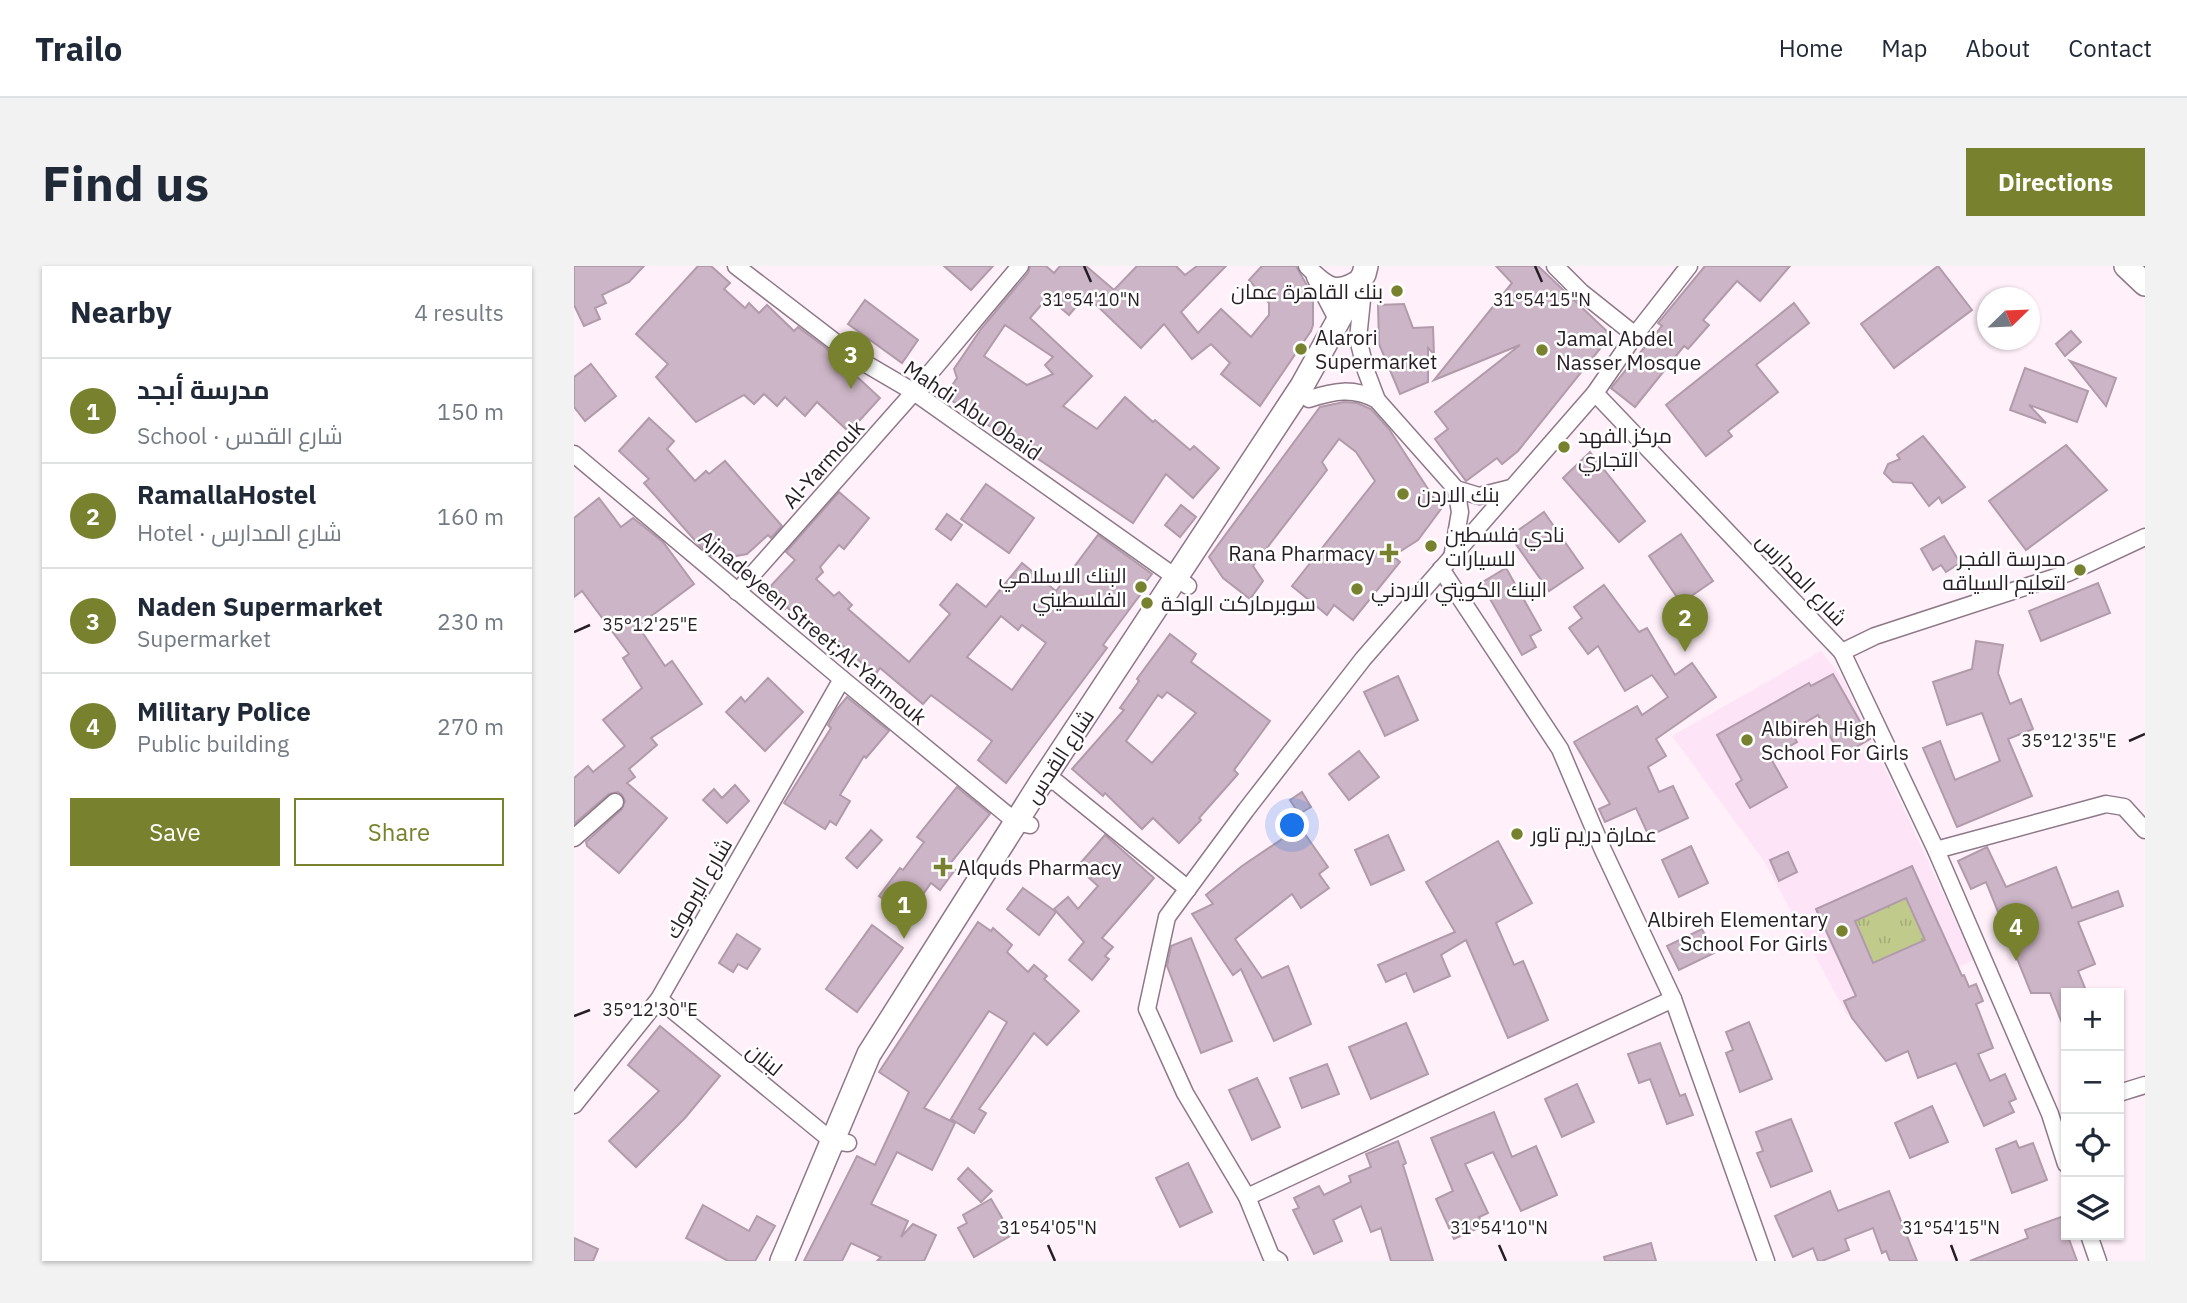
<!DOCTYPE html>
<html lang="en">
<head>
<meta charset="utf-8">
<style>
  body { margin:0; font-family:"IBM Plex Sans",Cairo,sans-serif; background:#f2f2f3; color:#1f2937 }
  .controls { position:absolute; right:21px; bottom:21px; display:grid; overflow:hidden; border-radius:0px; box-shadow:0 2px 5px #0004 }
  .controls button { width:63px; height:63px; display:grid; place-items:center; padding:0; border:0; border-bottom:2px solid #e0e1e3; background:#fff; color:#1f2937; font:35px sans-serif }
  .compass { position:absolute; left:1403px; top:21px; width:63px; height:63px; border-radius:50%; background:#fff; box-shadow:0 2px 5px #0004; rotate:67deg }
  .you { position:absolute; left:719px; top:560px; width:24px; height:24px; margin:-18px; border:5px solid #fff; border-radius:50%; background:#1a73e8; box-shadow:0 0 0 10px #1a73e833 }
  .badge { display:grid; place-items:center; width:46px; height:46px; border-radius:50%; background:#78822e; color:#fff; font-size:23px; font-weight:700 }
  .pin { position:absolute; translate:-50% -58px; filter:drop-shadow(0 2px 4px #0008) }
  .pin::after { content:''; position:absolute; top:37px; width:24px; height:21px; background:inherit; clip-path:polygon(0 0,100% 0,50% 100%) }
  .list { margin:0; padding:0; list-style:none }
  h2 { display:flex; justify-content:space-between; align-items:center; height:91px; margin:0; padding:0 28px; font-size:30px }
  h2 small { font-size:23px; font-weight:400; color:#747a83 }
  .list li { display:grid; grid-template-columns:46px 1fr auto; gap:21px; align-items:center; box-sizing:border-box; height:105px; padding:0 28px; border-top:2px solid #e0e1e3 }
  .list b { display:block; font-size:26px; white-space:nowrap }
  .list p { margin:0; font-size:23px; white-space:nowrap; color:#747a83 }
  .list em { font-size:23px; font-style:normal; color:#747a83 }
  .actions { display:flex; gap:14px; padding:21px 28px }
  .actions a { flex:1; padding:16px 0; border:2px solid #78822e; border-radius:0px; text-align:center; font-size:24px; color:#78822e }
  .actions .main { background:#78822e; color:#fff }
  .icon { flex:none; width:38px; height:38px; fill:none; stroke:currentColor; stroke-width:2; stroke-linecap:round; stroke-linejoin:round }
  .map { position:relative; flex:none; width:1571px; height:995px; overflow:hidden; border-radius:0px }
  header { display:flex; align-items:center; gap:42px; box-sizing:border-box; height:98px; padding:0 35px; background:#fff; border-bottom:2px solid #e0e1e3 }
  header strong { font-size:33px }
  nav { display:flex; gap:38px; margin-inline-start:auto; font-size:24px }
  .intro { display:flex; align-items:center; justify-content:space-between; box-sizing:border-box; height:168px; padding:0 42px }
  h1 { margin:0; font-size:49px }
  .button { padding:18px 32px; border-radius:0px; background:#78822e; color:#fff; font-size:24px; font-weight:700 }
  main { display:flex; gap:42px; padding:0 42px }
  aside { flex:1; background:#fff; border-radius:0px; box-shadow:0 2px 5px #0004 }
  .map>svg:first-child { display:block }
  .built { fill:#fde4f6 }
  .park { fill:url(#park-tufts) }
  .building { fill:#ccb5c6; stroke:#b19bab; stroke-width:2; fill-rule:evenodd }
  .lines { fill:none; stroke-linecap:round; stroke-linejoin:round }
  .minor-casing { stroke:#8e7888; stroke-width:19 }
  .secondary-casing { stroke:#8e7888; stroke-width:26 }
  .minor { stroke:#fff; stroke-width:16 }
  .secondary { stroke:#fff; stroke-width:23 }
  .ticks { fill:none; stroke:#271e25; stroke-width:2.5 }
  .poi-dot { fill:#78822e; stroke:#fff; stroke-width:2.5 }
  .labels { text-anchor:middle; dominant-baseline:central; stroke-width:5; stroke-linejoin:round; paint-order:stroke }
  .poi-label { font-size:21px; fill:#271e25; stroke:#fff; text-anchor:start }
  .street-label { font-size:21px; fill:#271e25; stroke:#fff }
  .ticks-label { font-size:18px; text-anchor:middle; fill:#271e25; stroke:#fff; stroke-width:5; stroke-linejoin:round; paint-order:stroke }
</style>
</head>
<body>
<header>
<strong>Trailo</strong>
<nav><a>Home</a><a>Map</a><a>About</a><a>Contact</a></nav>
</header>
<div class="intro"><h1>Find us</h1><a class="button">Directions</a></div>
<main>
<aside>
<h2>Nearby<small>4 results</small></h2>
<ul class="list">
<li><span class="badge">1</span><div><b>مدرسة أبجد</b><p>School · شارع القدس</p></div><em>150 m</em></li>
<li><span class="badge">2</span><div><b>RamallaHostel</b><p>Hotel · شارع المدارس</p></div><em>160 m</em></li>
<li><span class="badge">3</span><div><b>Naden Supermarket</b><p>Supermarket</p></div><em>230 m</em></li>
<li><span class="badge">4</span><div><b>Military Police</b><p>Public building</p></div><em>270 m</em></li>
</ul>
<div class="actions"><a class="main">Save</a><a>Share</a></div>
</aside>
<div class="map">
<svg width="1571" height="995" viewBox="0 0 1571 995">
  <defs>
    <pattern id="park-tufts" width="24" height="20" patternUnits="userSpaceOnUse" patternTransform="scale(1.75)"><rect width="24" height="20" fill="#c0cb8b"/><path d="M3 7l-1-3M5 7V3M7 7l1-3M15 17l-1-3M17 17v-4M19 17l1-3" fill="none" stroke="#a5ae78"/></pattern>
  </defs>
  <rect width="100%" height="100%" fill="#fff0fa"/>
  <polygon class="built" points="1247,385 1269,413 1400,694 1273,749 1190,595 1098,470"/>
  <polygon class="park" points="1332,632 1351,674 1299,697 1281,655"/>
  <g class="building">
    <polygon points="0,0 70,0 55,16 28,29 32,37 21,42 26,53 10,60 0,39"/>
    <polygon points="124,0 137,0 156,17 150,23 171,42 175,37 185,47 193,39 220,65 224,61 252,82 306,132 275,166 243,136 231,150 211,131 203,140 190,128 180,138 170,129 122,156 82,111 94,98 62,68"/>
    <polygon points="370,0 419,0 397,24"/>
    <path d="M456,0H472L480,7L486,0H512L540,24L563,0H602L611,9L623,0H652L607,46L624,67L647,43L677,71L695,49V37L675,14L688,0H722L739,30V59L737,65L686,140L647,108L656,97L637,78L618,93L590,58L567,82L512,29L495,49L474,31L456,52L518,110L489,140L523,163L551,131L579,156L581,154L616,184L620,180L645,202L619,232L592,208L559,257L371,130L383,112L380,103L407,63L454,7ZM431,59L479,91L471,99L479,108L453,119L410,90Z"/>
    <polygon points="922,0 964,0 1037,69 944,185 928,198 923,192 892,215 861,173 874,163 861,146 946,79 860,114 938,17"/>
    <polygon points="1131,0 1216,0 1186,35 1163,15 1129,54 1135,59 1114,83 1110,80 1061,141 1037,122 1088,60 1084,57"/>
    <polygon points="1364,0 1398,44 1320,102 1287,58"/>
    <polygon points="291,34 344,74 328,97 274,58"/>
    <polygon points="1220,37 1235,57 1182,99 1204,126 1154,165 1158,170 1132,190 1092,139"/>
    <polygon points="830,38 839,62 859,61 860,88 854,82 854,116 826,128 805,78 804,39"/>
    <polygon points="1497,65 1507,76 1491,90 1482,78"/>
    <polygon points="1496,95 1542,112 1532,140"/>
    <polygon points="17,98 42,130 11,155 0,141 0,111"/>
    <polygon points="1451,102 1514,125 1503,156 1455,139 1472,157 1436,144"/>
    <polygon points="770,136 783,137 797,143 815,163 867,243 844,274 819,290 826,296 779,354 760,339 753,349 718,320 801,215 782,186 765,173 748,196 753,204 679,300 689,315 676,333 649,312 635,291 746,141"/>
    <polygon points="75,152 100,175 93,183 121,215 132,205 135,208 151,195 208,260 197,272 194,269 173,288 151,292 137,289 126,280 70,217 75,213 45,185"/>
    <polygon points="1349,170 1391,221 1368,237 1365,231 1355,240 1338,217 1319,216 1310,207 1314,198 1326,193 1323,189"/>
    <polygon points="1492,179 1533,224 1452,284 1415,235"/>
    <polygon points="1016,186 1071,255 1045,276 989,212"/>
    <polygon points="412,218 460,252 435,287 387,253"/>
    <path d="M265,226L295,252L270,283L265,279L246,301L249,306L242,313L260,330L265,326L278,339L274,343L335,396L376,348L366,339L383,318L412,341L448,297L482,325L524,269L578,308L563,327L566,329L529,379L533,382L432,517L404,494L418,475L357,429L349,438L306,402L301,409L261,373L253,381L213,341L211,343L192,325L221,294L212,286ZM427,350L444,364L448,359L472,377L438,424L393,391Z"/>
    <polygon points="25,232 47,261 59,252 89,276 120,318 64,360 91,400 98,395 128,438 77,472 83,479 55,503 61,511 53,517 93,552 45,607 13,580 12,576 48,543 51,535 48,529 44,526 35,528 0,558 0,512 14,500 19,506 51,480 29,454 68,422 49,392 55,388 8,325 0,331 0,252"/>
    <polygon points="607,239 622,251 606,271 591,259"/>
    <polygon points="970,246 1009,302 975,325 936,270"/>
    <polygon points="373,248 388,259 377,274 362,263"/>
    <polygon points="1107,268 1139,315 1107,337 1075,290"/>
    <polygon points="1370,270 1386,297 1372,306 1367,299 1359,304 1347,283"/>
    <polygon points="932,302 967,364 956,370 962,381 948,389 907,317"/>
    <polygon points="1524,317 1536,347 1467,375 1455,345"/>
    <polygon points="1030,319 1065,366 1073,362 1101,409 1118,397 1142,431 1082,473 1092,490 1074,501 1085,526 1099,520 1114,552 1073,571 1073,566 1062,542 1031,556 1025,543 1036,538 1000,476 1063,440 1068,449 1094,431 1078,409 1051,425 1024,380 1014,388 995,362 1008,352 1000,341"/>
    <path d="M596,368L622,388L617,396L696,455L660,504L664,508L625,552L627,554L605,577L579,552L568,563L531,527L529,530L498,503L550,444L546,442L565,415L563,413ZM593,426L622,447L578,497L552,475L584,429L588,432Z"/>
    <polygon points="1402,375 1429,379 1424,407 1436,438 1447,433 1459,463 1434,473 1458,530 1383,561 1349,482 1366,475 1381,514 1426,495 1408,447 1373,459 1359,416 1398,403"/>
    <polygon points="1259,408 1296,473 1267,490 1244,449 1217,465 1223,476 1196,491 1213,521 1176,542 1162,518 1168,514 1143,469 1235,417 1237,420"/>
    <polygon points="824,410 844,454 811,470 790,426"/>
    <polygon points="194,412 229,446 191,485 152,446 167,431 171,436"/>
    <polygon points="273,431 315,465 292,492 290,490 266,529 276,535 262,559 256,555 251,563 210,537 257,462 254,459 263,443"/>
    <polygon points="785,485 805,511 775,534 755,508"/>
    <polygon points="161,519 175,535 153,557 129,534 140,523 148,532"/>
    <polygon points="383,521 416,548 375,599 381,604 366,624 357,617 333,651 305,630 326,602 329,604 350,576 343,571"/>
    <polygon points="728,526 737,541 725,548 716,534"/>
    <polygon points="726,561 754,601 745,608 755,622 727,642 718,628 661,673 688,712 714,700 737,758 700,775 667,703 659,709 618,648 639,638 632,629 668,600"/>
    <polygon points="297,564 308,574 283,602 272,592"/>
    <polygon points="531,569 580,612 528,672 539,681 531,690 535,693 518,714 495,694 510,676 480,643 494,631 504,643 524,620 503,601"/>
    <polygon points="814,569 830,604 797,619 781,584"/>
    <polygon points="924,575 958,637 922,657 940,699 949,695 974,754 934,772 892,674 867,689 876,710 840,726 832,707 812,716 804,699 881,666 852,616"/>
    <polygon points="1117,580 1134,617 1105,631 1088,594"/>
    <polygon points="1413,581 1432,621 1482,601 1498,642 1544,625 1549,640 1504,656 1521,698 1504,705 1513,727 1492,727 1492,767 1476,727 1457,727 1412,616 1397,623 1384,595"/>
    <polygon points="1214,586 1223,606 1205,615 1196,594"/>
    <path d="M1338,600L1388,710L1390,709L1395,721L1402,718L1409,735L1402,738L1419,782L1404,788L1416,815L1431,808L1442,833L1435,836L1440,846L1410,860L1382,797L1344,812L1334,785L1312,795L1278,752L1270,735L1282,730L1242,643ZM1332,632L1351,674L1299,697L1281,655Z"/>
    <polygon points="449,622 482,646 465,669 433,643"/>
    <polygon points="404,656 417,665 419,662 438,679 433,686 454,706 460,699 473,710 470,713 505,745 473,779 460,767 405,843 412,847 400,867 377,853 433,756 415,745 350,842 381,857 358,904 323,886 297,938 334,955 327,971 339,958 362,969 350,995 303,995 307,991 277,977 268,995 230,995 283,890 301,899 335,826 305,806"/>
    <polygon points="298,659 329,682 283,746 252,723"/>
    <polygon points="1128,663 1140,687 1105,704 1093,680"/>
    <polygon points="163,668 186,683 173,703 164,698 159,706 145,697"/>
    <polygon points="617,672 658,775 627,787 593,700 597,680"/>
    <polygon points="1175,756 1198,813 1166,826 1152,787 1159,784 1152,766"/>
    <polygon points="832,757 854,808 797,833 775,781"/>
    <polygon points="86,760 146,810 111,852 62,901 35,875 85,825 54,799"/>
    <polygon points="1086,777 1106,830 1111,828 1119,849 1093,858 1076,813 1065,817 1054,788"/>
    <polygon points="753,798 765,828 728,842 716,812"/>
    <polygon points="683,812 706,861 678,874 655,824"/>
    <polygon points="1003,818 1020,856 988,871 971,833"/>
    <polygon points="1358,840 1374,876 1336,892 1321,857"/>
    <polygon points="920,846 938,891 962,880 983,929 947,945 919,886 891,898 914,947 905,951 909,960 880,973 862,933 879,925 857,872"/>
    <polygon points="1217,853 1238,905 1197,921 1183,887 1189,885 1182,866"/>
    <polygon points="824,875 832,897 829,899 859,995 817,995 807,962 797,966 787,940 759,954 768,975 740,988 719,944 725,942 720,932 745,920 750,929 777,916 775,910 797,901 792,888"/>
    <polygon points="1442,875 1445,882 1459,877 1473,914 1438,927 1422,883"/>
    <polygon points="614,897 638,946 606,961 582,912"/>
    <polygon points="394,902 418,925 407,936 384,913"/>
    <polygon points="1256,925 1264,945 1315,925 1343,995 1316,995 1312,985 1308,987 1299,962 1271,973 1275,984 1248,995 1244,995 1239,982 1219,991 1201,950"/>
    <polygon points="417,933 438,969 400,991 384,962 393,957 389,949"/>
    <polygon points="129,939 175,965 183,950 201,960 181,995 154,995 112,972"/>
    <polygon points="1487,951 1503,995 1396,995 1454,972 1451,964"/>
    <polygon points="0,972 24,983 19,995 0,995"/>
    <polygon points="1077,977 1082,995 1031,995 1030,991"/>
  </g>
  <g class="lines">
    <defs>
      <g id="minor">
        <polyline points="162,0 282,92 340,126 614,320"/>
        <path d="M733,0C754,21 762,28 789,9"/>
        <polyline points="981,0 1007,26 1061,69"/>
        <polyline points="741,11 764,55"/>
        <polyline points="790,14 784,73 792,105 803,134"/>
        <polyline points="1021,127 1268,386 1301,370 1494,307 1571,271"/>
        <path d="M735,133C760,125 779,121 803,134L882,223L905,230L937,222"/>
        <polyline points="0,188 268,413 442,556 456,559"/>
        <polyline points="878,292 886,246 882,223"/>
        <polyline points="867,303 986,483 1029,584 1099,733 1192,995"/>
        <polyline points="163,326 340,126 446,0"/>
        <polyline points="1268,386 1362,584 1476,848 1492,898"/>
        <polyline points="468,515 482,516 614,623"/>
        <polyline points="0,572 41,536"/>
        <polyline points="1362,584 1532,538 1550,541 1571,564"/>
        <polyline points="85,733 258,875 274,877"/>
        <polyline points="1545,827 1571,819"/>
        <polyline points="0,839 85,733 268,413"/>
        <polyline points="673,931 1099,733"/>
        <polyline points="1515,969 1524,995"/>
        <polyline points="705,995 697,990 673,931 611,827 573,743 593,651 672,544 789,393 1021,127 1061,69 1115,0"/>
      </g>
      <g id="secondary">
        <polyline points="1552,0 1571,18"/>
        <polyline points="208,995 295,788 468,515 728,120 790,8 792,0"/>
      </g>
    </defs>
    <use href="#minor" class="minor-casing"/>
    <use href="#secondary" class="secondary-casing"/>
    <use href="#minor" class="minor"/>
    <use href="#secondary" class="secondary"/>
  </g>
  <path class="ticks" d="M510,0L517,16M961,0L968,16M0,366L16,359M1555,475L1571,468M0,750L16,744M474,979L481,995M925,979L932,995M1377,979L1383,995"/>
  <g class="poi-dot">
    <circle cx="823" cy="25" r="7"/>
    <circle cx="727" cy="83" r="7"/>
    <circle cx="968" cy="84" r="7"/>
    <circle cx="990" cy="181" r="7"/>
    <circle cx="829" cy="228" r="7"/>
    <circle cx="857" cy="280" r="7"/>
    <path d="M811.5 276.5h7v7h7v7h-7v7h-7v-7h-7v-7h7z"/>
    <circle cx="1506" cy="304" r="7"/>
    <circle cx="567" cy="321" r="7"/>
    <circle cx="783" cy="323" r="7"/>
    <circle cx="573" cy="337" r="7"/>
    <circle cx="1173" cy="474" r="7"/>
    <circle cx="943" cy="568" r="7"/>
    <path d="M365.5 590.5h7v7h7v7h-7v7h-7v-7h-7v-7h7z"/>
    <circle cx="1268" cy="665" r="7"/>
  </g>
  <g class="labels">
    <g class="poi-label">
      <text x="809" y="25" text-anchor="end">بنك القاهرة عمان</text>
      <text x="741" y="71">Alarori<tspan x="741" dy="24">Supermarket</tspan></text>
      <text x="982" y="72">Jamal Abdel<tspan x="982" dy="24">Nasser Mosque</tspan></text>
      <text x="1004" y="169">مركز الفهد<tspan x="1004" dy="24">التجاري</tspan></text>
      <text x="843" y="228">بنك الاردن</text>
      <text x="871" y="268">نادي فلسطين<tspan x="871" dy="24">للسيارات</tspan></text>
      <text x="801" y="287" text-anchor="end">Rana Pharmacy</text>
      <text x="1492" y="292" text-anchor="end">مدرسة الفجر<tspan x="1492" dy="24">لتعليم السياقه</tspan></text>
      <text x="553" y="309" text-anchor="end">البنك الاسلامي<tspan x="553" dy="24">الفلسطيني</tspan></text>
      <text x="797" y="323">البنك الكويتي الاردني</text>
      <text x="587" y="337">سوبرماركت الواحة</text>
      <text x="1187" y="462">Albireh High<tspan x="1187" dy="24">School For Girls</tspan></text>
      <text x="957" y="568">عمارة دريم تاور</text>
      <text x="383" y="601">Alquds Pharmacy</text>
      <text x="1254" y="653" text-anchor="end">Albireh Elementary<tspan x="1254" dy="24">School For Girls</tspan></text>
    </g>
    <g class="street-label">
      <text transform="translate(399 144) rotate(34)">Mahdi Abu Obaid</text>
      <text transform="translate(249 198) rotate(-48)">Al-Yarmouk</text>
      <text transform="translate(1228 313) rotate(46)">شارع المدارس</text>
      <text transform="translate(239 361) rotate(40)">Ajnadeyeen Street;Al-Yarmouk</text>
      <text transform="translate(485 490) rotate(-57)">شارع القدس</text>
      <text transform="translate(124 622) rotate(-60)">شارع اليرموك</text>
      <text transform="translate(191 793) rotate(39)">لبنان</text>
    </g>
  </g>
  <g class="ticks-label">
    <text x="517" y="40">31°54'10"N</text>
    <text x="968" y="40">31°54'15"N</text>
    <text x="76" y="365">35°12'25"E</text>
    <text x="1495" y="481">35°12'35"E</text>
    <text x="76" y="750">35°12'30"E</text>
    <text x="474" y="968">31°54'05"N</text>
    <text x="925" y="968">31°54'10"N</text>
    <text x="1377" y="968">31°54'15"N</text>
  </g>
</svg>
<div class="controls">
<button>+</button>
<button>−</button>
<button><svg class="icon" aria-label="locate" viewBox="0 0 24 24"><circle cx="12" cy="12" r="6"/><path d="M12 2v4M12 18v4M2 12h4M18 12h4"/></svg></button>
<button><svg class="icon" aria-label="layers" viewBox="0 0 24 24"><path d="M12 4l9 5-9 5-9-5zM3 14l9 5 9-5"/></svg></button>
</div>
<svg class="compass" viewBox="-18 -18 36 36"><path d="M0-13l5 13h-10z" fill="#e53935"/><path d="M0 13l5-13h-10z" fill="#747a83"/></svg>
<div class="you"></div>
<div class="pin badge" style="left:330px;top:673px">1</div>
<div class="pin badge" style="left:1111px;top:386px">2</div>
<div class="pin badge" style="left:277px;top:123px">3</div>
<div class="pin badge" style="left:1442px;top:695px">4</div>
</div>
</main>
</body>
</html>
